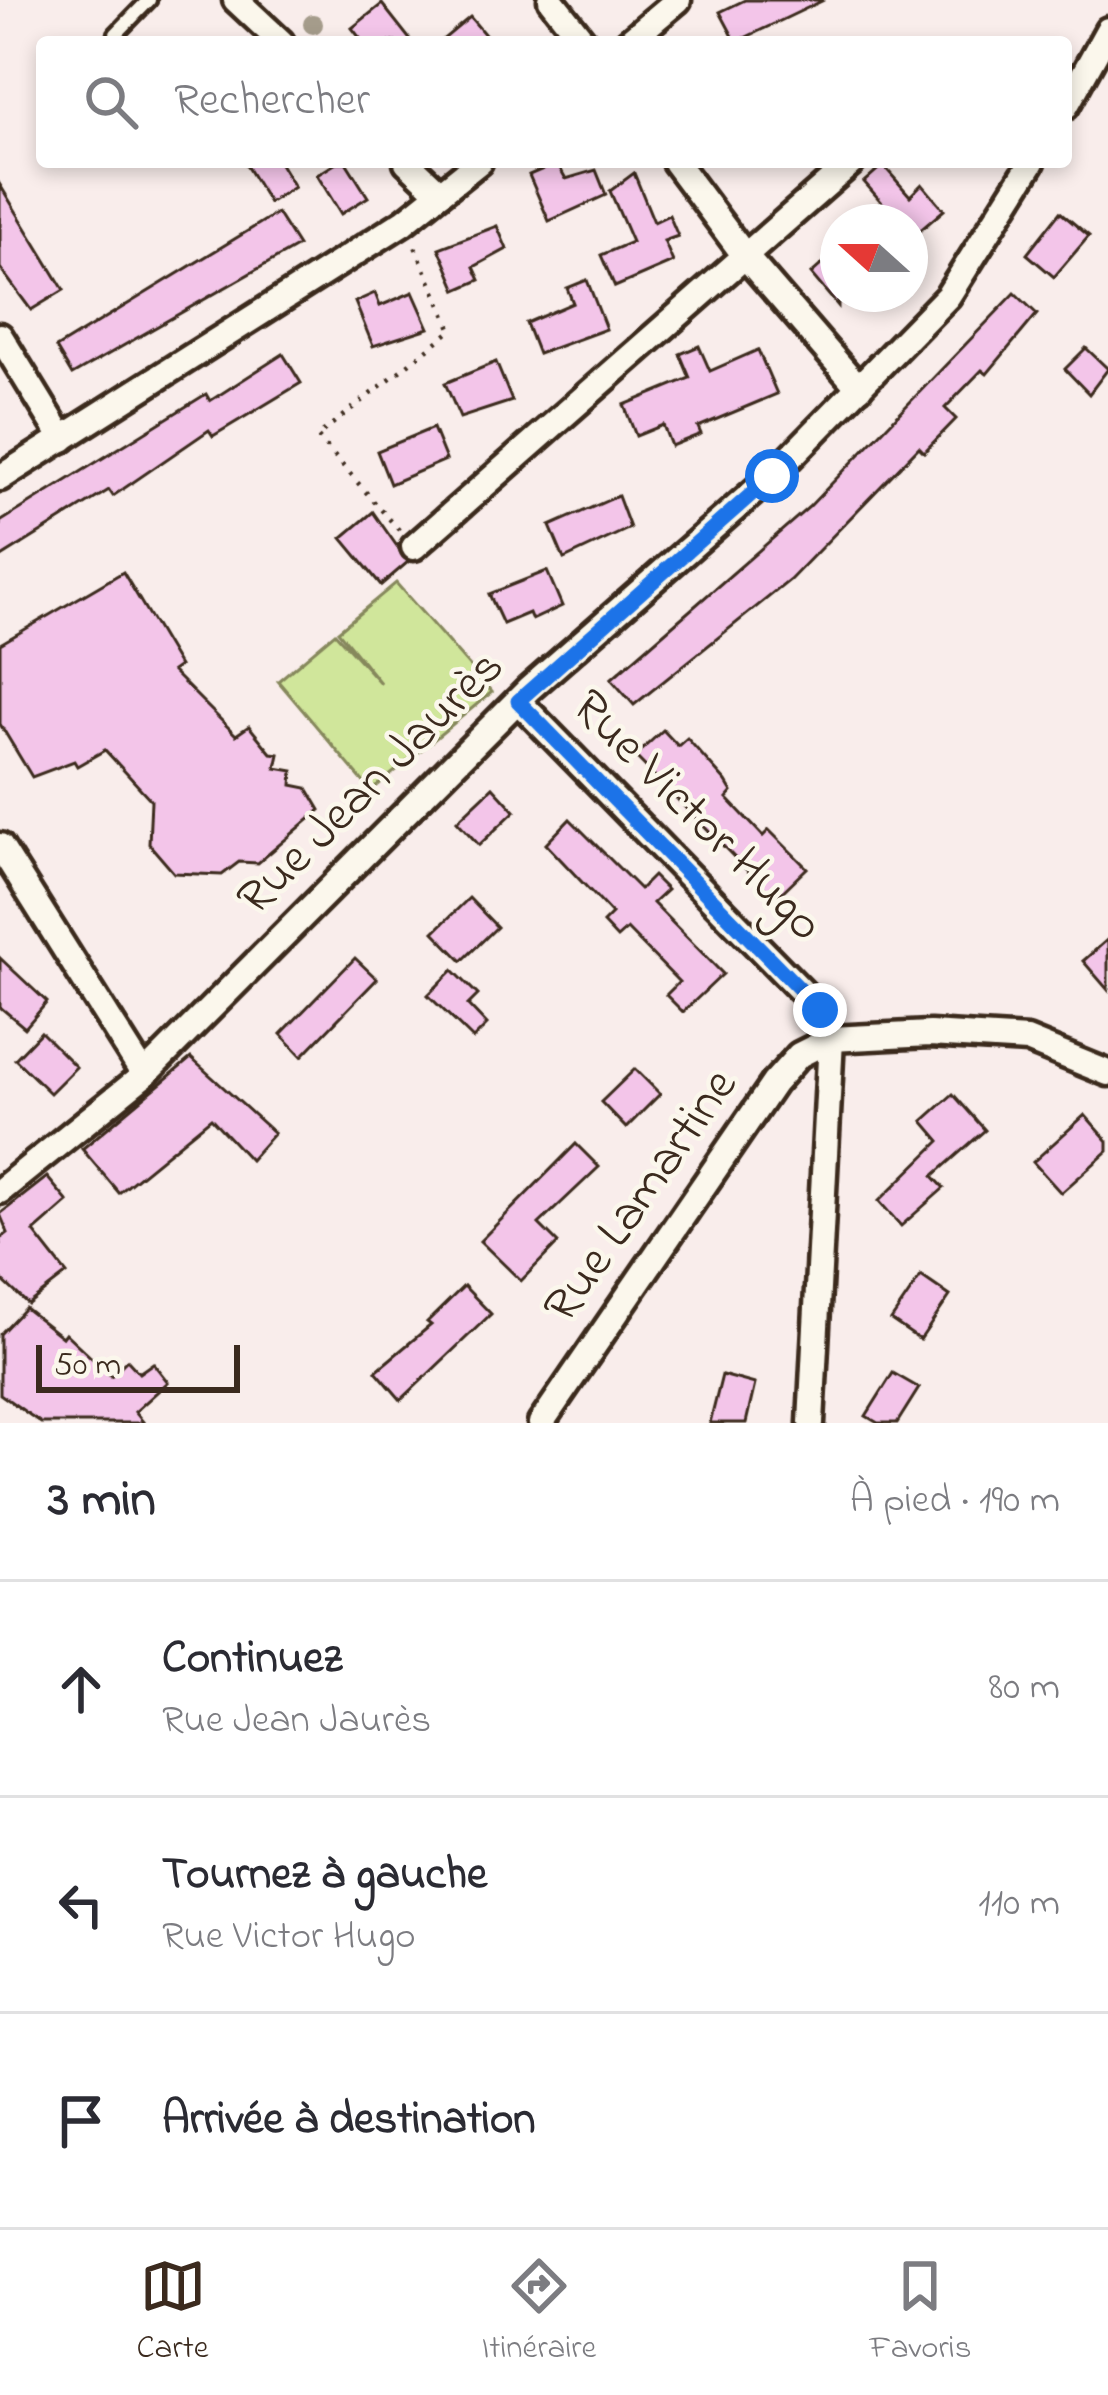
<!DOCTYPE html>
<html lang="fr">
<head>
<meta charset="utf-8">
<style>
  body { margin:0; font-family:"Indie Flower",sans-serif; background:#f7f7f7; color:#2b2b33 }
  .compass { position:absolute; left:820px; top:204px; width:108px; height:108px; border-radius:50%; background:#fff; box-shadow:0 6px 18px #0003; rotate:291deg }
  .scale { position:absolute; left:36px; bottom:30px; width:204px; box-sizing:border-box; padding-left:12px; border:6px solid #3b2a1e; border-top:0; font-size:33px; line-height:42px; white-space:nowrap; color:#3b2a1e; -webkit-text-stroke:9px #fbf7ec; paint-order:stroke }
  .stop { position:absolute; width:36px; height:36px; margin:-27px; border:9px solid #1a73e8; border-radius:50%; background:#fff }
  .stop.end { background:#1a73e8; border-color:#fff; box-shadow:0 3px 12px #0008 }
  .list { margin:0; padding:0; list-style:none }
  h2 { display:flex; justify-content:space-between; align-items:center; height:156px; margin:0; padding:0 48px; font-size:51px }
  h2 small { font-size:39px; font-weight:400; color:#7c7c81 }
  .list li { display:grid; grid-template-columns:78px 1fr auto; gap:36px; align-items:center; box-sizing:border-box; height:216px; padding:0 48px; border-top:3px solid #e1e1e2 }
  .list b { display:block; font-size:45px; white-space:nowrap }
  .list p { margin:0; font-size:39px; white-space:nowrap; color:#7c7c81 }
  .list em { font-size:39px; font-style:normal; color:#7c7c81 }
  .icon { flex:none; width:66px; height:66px; fill:none; stroke:currentColor; stroke-width:2; stroke-linecap:round; stroke-linejoin:round }
  .map { position:relative; flex:none; width:1108px; height:1423px; overflow:hidden }
  .search { position:absolute; background:#fff; box-shadow:0 6px 18px #0003; left:36px; right:36px; top:36px; height:132px; display:flex; align-items:center; gap:30px; box-sizing:border-box; padding:0 42px; border-radius:12px; color:#7c7c81; font-size:45px }
  .sheet { height:804px; background:#fff }
  nav { display:flex; justify-content:space-around; align-items:center; box-sizing:border-box; height:168px; border-top:3px solid #e1e1e2; background:#fff; font-size:33px; color:#7c7c81 }
  nav a { display:grid; justify-items:center; gap:6px }
  nav .on { color:#3b2a1e }
  .map>svg:first-child { display:block }
  .green { fill:#d0e69b; stroke:#86885c; stroke-width:3 }
  .building { fill:#f3c5e9; stroke:#3b2a1e; stroke-width:3 }
  .lines { fill:none; stroke-linecap:round; stroke-linejoin:round }
  .lane-casing { stroke:#3b2a1e; stroke-width:21 }
  .street-casing { stroke:#3b2a1e; stroke-width:33 }
  .path { stroke:#3b2a1e; stroke-width:4.5; stroke-dasharray:3 9; stroke-linecap:butt }
  .lane { stroke:#fbf7ec; stroke-width:12 }
  .street { stroke:#fbf7ec; stroke-width:24 }
  .tree { fill:#a59c8b }
  .route { stroke:#1a73e8; stroke-width:15 }
  .labels { text-anchor:middle; dominant-baseline:central; stroke-width:9; stroke-linejoin:round; paint-order:stroke }
  .street-label { font-size:51px; fill:#3b2a1e; stroke:#fbf7ec }
</style>
</head>
<body>
<div class="map">
<svg width="1108" height="1423" viewBox="0 0 1108 1423">
  <rect width="100%" height="100%" fill="#f9edeb"/>
  <filter id="ink" filterUnits="userSpaceOnUse"><feTurbulence type="fractalNoise" baseFrequency=".00833" numOctaves="2"/><feDisplacementMap in="SourceGraphic" scale="24" xChannelSelector="R" yChannelSelector="G"/><feConvolveMatrix kernelMatrix="1 2 1 2 8 2 1 2 1" color-interpolation-filters="sRGB"/></filter>
  <g filter="url(#ink)">
    <polygon class="green" points="396,583 492,692 371,791 278,681 335,633 381,684 338,631"/>
    <g class="building">
      <polygon points="745,0 824,0 736,42 720,12"/>
      <polygon points="382,4 412,42 363,42 352,28"/>
      <polygon points="470,17 491,42 440,42"/>
      <polygon points="244,162 279,162 294,187 269,203"/>
      <polygon points="338,162 346,162 368,197 341,214 317,175"/>
      <polygon points="557,163 566,179 596,170 606,195 549,221 529,175"/>
      <polygon points="883,165 910,196 922,184 944,210 910,239 910,222 899,222 864,182"/>
      <polygon points="634,173 654,222 669,215 678,236 664,241 673,262 615,287 601,255 632,242 610,191"/>
      <polygon points="0,185 64,290 31,310 0,268"/>
      <polygon points="1060,212 1089,236 1054,277 1027,254"/>
      <polygon points="277,213 298,246 72,375 56,348"/>
      <polygon points="497,226 507,249 474,267 480,280 457,290 439,248"/>
      <polygon points="838,250 838,306 811,274"/>
      <polygon points="587,280 606,329 538,354 526,323 573,303 567,288"/>
      <polygon points="413,292 429,328 373,346 355,302 375,293 380,306"/>
      <polygon points="1015,293 1037,314 987,374 982,370 945,408 956,419 924,452 919,447 790,580 634,705 611,679 809,507"/>
      <polygon points="699,346 710,371 758,350 777,394 698,427 701,434 671,446 663,425 636,436 624,405 690,378 680,354"/>
      <polygon points="1086,348 1108,369 1089,394 1065,369"/>
      <polygon points="283,354 301,383 213,436 209,430 113,496 109,490 0,558 0,522 206,394 210,401"/>
      <polygon points="496,362 512,401 460,418 445,383"/>
      <polygon points="433,428 446,460 390,484 377,451"/>
      <polygon points="618,496 630,528 564,559 550,526"/>
      <polygon points="373,512 408,562 381,585 342,538"/>
      <polygon points="547,571 562,606 532,620 529,613 503,624 489,594"/>
      <polygon points="123,572 179,666 172,671 236,735 249,726 271,753 279,754 276,768 293,771 292,785 307,788 320,810 258,863 239,862 222,875 174,873 149,844 151,800 105,750 77,766 74,761 32,777 0,724 0,644"/>
      <polygon points="663,730 678,746 687,738 726,782 732,792 727,798 763,836 769,830 807,868 775,899 635,756"/>
      <polygon points="493,787 515,811 479,845 457,821"/>
      <polygon points="570,819 640,889 653,876 667,890 653,903 723,974 683,1012 666,995 679,982 627,929 617,938 603,923 612,914 546,844"/>
      <polygon points="469,898 497,927 462,961 434,932"/>
      <polygon points="1108,939 1108,990 1083,961"/>
      <polygon points="0,958 47,1002 25,1028 0,1007"/>
      <polygon points="355,958 377,979 302,1056 281,1034"/>
      <polygon points="453,970 478,995 468,1005 487,1025 473,1039 428,995"/>
      <polygon points="41,1032 76,1067 50,1093 15,1059"/>
      <polygon points="191,1058 274,1133 250,1160 211,1118 119,1193 82,1149"/>
      <polygon points="635,1069 660,1094 626,1128 601,1102"/>
      <polygon points="953,1094 985,1130 933,1176 944,1188 901,1226 879,1201 940,1141 923,1121"/>
      <polygon points="1085,1115 1108,1141 1108,1151 1061,1193 1033,1162"/>
      <polygon points="576,1144 599,1167 539,1224 558,1243 521,1281 480,1241"/>
      <polygon points="47,1177 68,1202 34,1232 67,1274 28,1304 0,1278 0,1239 8,1233 0,1214"/>
      <polygon points="921,1276 950,1296 920,1340 891,1320"/>
      <polygon points="464,1286 491,1314 401,1400 376,1371 431,1325 427,1322"/>
      <polygon points="25,1308 62,1337 65,1333 111,1376 127,1360 139,1373 153,1363 168,1382 135,1412 144,1423 41,1423 0,1394 0,1334"/>
      <polygon points="893,1373 919,1388 897,1423 878,1423 866,1416"/>
      <polygon points="722,1375 755,1384 746,1423 710,1423"/>
    </g>
    <g class="lines">
      <defs>
        <polyline id="lane" points="116,34 149,0"/>
        <g id="street">
          <polyline points="236,0 281,42"/>
          <polyline points="551,0 584,42"/>
          <polyline points="628,42 678,0"/>
          <polyline points="1066,106 1108,30"/>
          <polyline points="407,162 440,193"/>
          <polyline points="675,162 745,256 859,388"/>
          <polyline points="0,336 63,439"/>
          <polyline points="0,478 404,222 479,162"/>
          <polyline points="414,547 852,162"/>
          <polyline points="518,701 820,1010 831,1039 811,1423"/>
          <polyline points="0,846 144,1075"/>
          <polyline points="0,1191 144,1075 529,689 772,476 948,296 1032,162"/>
          <polyline points="541,1423 774,1083 799,1055 831,1039 930,1034 1027,1040 1108,1073"/>
        </g>
      </defs>
      <use href="#lane" class="lane-casing"/>
      <use href="#street" class="street-casing"/>
      <polyline class="path" points="399,530 317,436 452,330 414,244"/>
      <use href="#lane" class="lane"/>
      <use href="#street" class="street"/>
    </g>
    <circle class="tree" cx="313" cy="24" r="10"/>
  </g>
  <g class="lines" filter="url(#ink)">
    <polyline class="route" points="772,476 518,701 820,1010"/>
  </g>
  <g class="labels">
    <g class="street-label">
      <text transform="translate(372 784) rotate(-45)">Rue Jean Jaurès</text>
      <text transform="translate(696 817) rotate(45)">Rue Victor Hugo</text>
      <text transform="translate(642 1197) rotate(-55)">Rue Lamartine</text>
    </g>
  </g>
</svg>
<svg class="compass" viewBox="-18 -18 36 36"><path d="M0-13l5 13h-10z" fill="#e53935"/><path d="M0 13l5-13h-10z" fill="#7c7c81"/></svg>
<div class="scale">50 m</div>
<div class="stop" style="left:772px;top:476px"></div>
<div class="stop end" style="left:820px;top:1010px"></div>
<div class="search"><svg class="icon" aria-label="search" viewBox="0 0 24 24"><circle cx="10" cy="10" r="6"/><path d="M15 15l6 6"/></svg>Rechercher</div>
</div>
<section class="sheet">
<h2>3 min<small>À pied · 190 m</small></h2>
<ul class="list">
<li><svg class="icon" aria-label="ahead" viewBox="0 0 24 24"><path d="M12 20V5M6 11l6-6 6 6"/></svg><div><b>Continuez</b><p>Rue Jean Jaurès</p></div><em>80 m</em></li>
<li><svg class="icon" aria-label="left" viewBox="0 0 24 24"><path d="M17 20v-9H6M10 6l-5 5 5 5"/></svg><div><b>Tournez à gauche</b><p>Rue Victor Hugo</p></div><em>110 m</em></li>
<li><svg class="icon" aria-label="arrive" viewBox="0 0 24 24"><path d="M6 21V4h12l-3 4 3 4H6"/></svg><div><b>Arrivée à destination</b></div></li>
</ul>
</section>
<nav>
<a class="on"><svg class="icon" aria-label="map" viewBox="0 0 24 24"><path d="M3 6l6-2 6 2 6-2v14l-6 2-6-2-6 2zM9 4v14M15 6v14"/></svg>Carte</a>
<a><svg class="icon" aria-label="directions" viewBox="0 0 24 24"><path d="M12 3l9 9-9 9-9-9zM9 14v-3h6M13 9l2 2-2 2"/></svg>Itinéraire</a>
<a><svg class="icon" aria-label="saved" viewBox="0 0 24 24"><path d="M7 4h10v16l-5-4-5 4z"/></svg>Favoris</a>
</nav>
</body>
</html>
